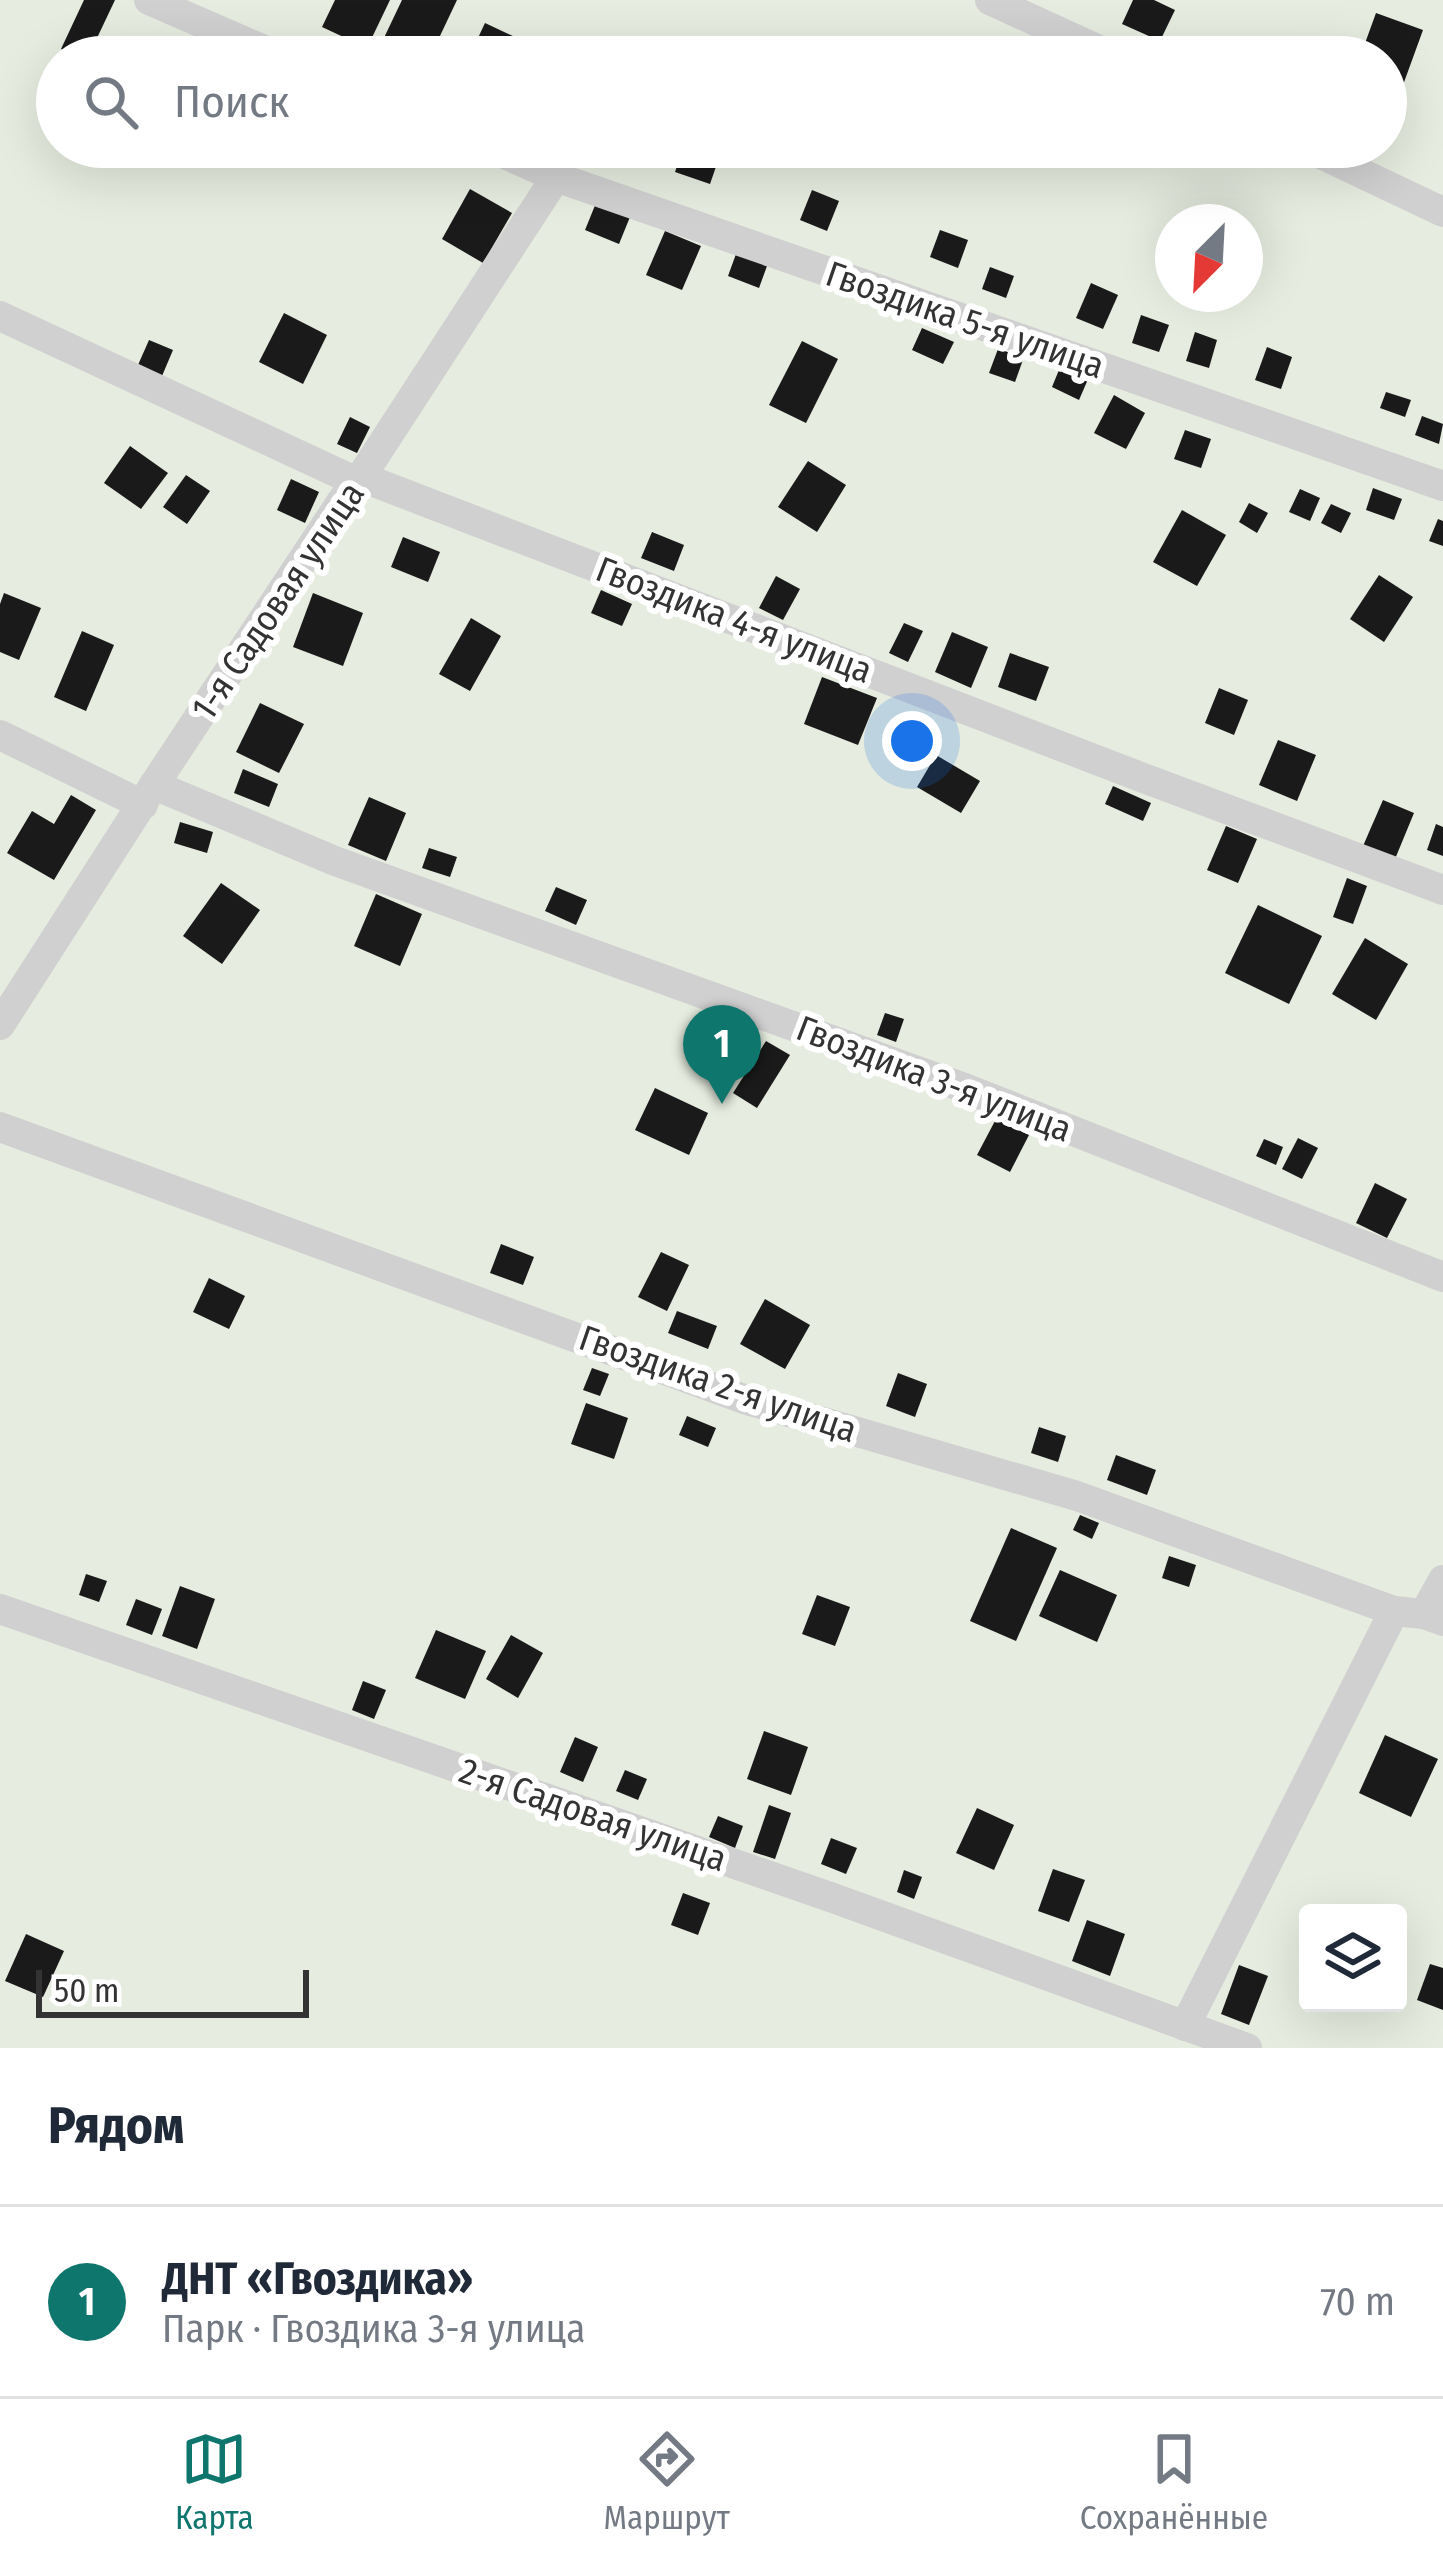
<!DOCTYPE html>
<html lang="ru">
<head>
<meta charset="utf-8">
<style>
  body { margin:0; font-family:"Fira Sans Condensed",sans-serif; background:#f2f2f3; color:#1f2937 }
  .controls { position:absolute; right:36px; bottom:36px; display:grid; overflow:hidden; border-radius:12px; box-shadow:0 12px 48px #0002 }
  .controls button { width:108px; height:108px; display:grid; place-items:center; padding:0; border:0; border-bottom:3px solid #e0e1e3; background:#fff; color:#1f2937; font:60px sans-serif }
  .compass { position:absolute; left:1155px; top:204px; width:108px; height:108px; border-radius:50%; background:#fff; box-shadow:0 12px 48px #0002; rotate:204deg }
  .scale { position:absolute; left:36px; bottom:30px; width:273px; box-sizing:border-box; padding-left:12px; border:6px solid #333; border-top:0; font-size:33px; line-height:42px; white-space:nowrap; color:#333; -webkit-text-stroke:9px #fff; paint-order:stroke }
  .you { position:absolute; left:912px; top:741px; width:42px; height:42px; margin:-30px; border:9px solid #fff; border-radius:50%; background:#1a73e8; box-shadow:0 0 0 18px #1a73e833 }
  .badge { display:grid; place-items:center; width:78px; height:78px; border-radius:50%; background:#0f766e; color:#fff; font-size:39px; font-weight:700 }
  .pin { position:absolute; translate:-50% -99px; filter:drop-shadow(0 3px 6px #0008) }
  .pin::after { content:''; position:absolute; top:63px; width:42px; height:36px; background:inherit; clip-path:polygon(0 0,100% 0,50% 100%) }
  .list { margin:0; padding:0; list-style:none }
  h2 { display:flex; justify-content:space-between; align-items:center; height:156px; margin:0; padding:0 48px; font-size:51px }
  h2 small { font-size:39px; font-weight:400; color:#747a83 }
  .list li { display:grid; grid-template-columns:78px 1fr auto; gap:36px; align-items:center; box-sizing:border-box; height:192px; padding:0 48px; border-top:3px solid #e0e1e3 }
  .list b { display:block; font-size:45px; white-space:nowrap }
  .list p { margin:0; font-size:39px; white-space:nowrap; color:#747a83 }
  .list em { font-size:39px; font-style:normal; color:#747a83 }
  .icon { flex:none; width:66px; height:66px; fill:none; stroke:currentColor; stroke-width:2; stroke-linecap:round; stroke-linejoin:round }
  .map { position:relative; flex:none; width:1443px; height:2048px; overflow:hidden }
  .search { position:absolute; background:#fff; box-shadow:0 12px 48px #0002; left:36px; right:36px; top:36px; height:132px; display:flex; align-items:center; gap:30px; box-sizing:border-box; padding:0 42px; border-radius:66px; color:#747a83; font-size:45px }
  .sheet { height:348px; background:#fff }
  nav { display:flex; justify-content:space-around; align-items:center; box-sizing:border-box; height:168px; border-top:3px solid #e0e1e3; background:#fff; font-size:33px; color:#747a83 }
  nav a { display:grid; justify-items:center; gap:6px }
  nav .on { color:#0f766e }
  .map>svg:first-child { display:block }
  .green { fill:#e6ecdf; fill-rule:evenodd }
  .building { fill:#1a1a1a }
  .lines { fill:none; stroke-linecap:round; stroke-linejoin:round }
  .minor { stroke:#d0d0d0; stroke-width:30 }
  .labels { text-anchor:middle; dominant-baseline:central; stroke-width:12; stroke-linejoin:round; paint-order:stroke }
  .street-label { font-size:36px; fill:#333; stroke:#fff }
</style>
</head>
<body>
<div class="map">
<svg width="1443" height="2048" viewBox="0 0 1443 2048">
  <rect width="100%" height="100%" fill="#fff"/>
  <path class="green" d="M0,0H1443V2048H0ZM57,57H1386V147H57ZM1173,222H1245V294H1173ZM1308,1913H1398V2003H1308Z"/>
  <g class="building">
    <polygon points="84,0 115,0 88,57 77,57 61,49"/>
    <polygon points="335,0 390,0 367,48 322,27"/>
    <polygon points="402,0 457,0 430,57 414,57 382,42"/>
    <polygon points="1133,0 1154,0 1175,10 1160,41 1122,24"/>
    <polygon points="1376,13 1423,30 1395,107 1386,104 1386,57 1360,57"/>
    <polygon points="485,23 530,44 524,57 469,57"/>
    <polygon points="643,147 673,147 664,168 639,157"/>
    <polygon points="683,148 718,161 710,184 675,172"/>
    <polygon points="470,189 512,213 483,263 442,239"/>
    <polygon points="812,190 839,201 827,231 800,220"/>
    <polygon points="596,203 630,217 619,244 585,230"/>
    <polygon points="940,230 968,240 958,268 930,257"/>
    <polygon points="665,231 701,246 682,290 646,275"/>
    <polygon points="736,254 767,266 759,288 728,276"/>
    <polygon points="990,267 1014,276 1006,298 982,289"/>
    <polygon points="1091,283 1118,295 1103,329 1076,318"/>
    <polygon points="284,313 327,335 303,384 259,362"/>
    <polygon points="1141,315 1169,325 1159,352 1132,343"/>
    <polygon points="922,328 954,342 943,364 912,350"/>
    <polygon points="1195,332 1217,340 1209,368 1186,361"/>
    <polygon points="149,340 173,350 162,376 138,365"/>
    <polygon points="802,341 838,359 806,423 769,405"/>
    <polygon points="1267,347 1292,357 1281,389 1255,380"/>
    <polygon points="998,349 1024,357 1015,382 989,373"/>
    <polygon points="1061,365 1089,377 1079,400 1052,387"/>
    <polygon points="1386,392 1411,400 1405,417 1380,408"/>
    <polygon points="1114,395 1145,413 1126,449 1094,433"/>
    <polygon points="1422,416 1443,424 1439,444 1415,435"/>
    <polygon points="350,417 370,427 357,453 337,444"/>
    <polygon points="1185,430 1211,439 1201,468 1174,459"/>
    <polygon points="130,446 168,473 141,509 104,483"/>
    <polygon points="808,461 846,485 817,532 778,507"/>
    <polygon points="186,475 210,491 187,524 163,507"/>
    <polygon points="291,479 319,492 305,523 277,510"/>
    <polygon points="1373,488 1402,499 1394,520 1366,510"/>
    <polygon points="1300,489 1320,498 1310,521 1289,512"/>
    <polygon points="1249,503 1268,513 1257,533 1239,522"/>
    <polygon points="1331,504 1351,513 1341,533 1321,523"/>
    <polygon points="1182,510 1226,535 1197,586 1153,562"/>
    <polygon points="1438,519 1443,521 1443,546 1429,541"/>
    <polygon points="652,532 684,545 674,571 641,558"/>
    <polygon points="403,537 440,552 428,582 391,567"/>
    <polygon points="1379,575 1413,597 1384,642 1350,619"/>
    <polygon points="776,576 800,589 783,620 759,608"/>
    <polygon points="601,590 632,604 622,626 591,613"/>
    <polygon points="4,593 41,608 19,660 0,652 0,604"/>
    <polygon points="313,593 363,613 343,666 293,647"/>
    <polygon points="471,618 501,636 470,691 439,674"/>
    <polygon points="904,623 923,631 908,662 889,653"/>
    <polygon points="82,631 114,645 86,711 54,697"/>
    <polygon points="952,632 988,647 971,688 935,672"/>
    <polygon points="1010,653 1049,667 1036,701 998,687"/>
    <polygon points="822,677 877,698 858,745 804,724"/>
    <polygon points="1219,688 1248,700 1234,735 1205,723"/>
    <polygon points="260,703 304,724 279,773 236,752"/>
    <polygon points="1278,740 1316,755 1297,801 1259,785"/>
    <polygon points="936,755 980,781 961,813 917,787"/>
    <polygon points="243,769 278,784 269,807 234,793"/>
    <polygon points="1113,786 1151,803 1143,821 1105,804"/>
    <polygon points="71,795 96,810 54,880 7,853 32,811 54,824"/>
    <polygon points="369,797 406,813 386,861 348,845"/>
    <polygon points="1383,800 1414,813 1395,859 1363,846"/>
    <polygon points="180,822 213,832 207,853 174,843"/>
    <polygon points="1436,824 1443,827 1443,856 1427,850"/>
    <polygon points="1226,826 1257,839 1238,883 1207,870"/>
    <polygon points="429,848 457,857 450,877 422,868"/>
    <polygon points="1347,878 1367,886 1353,924 1333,917"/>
    <polygon points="221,883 260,910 222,964 183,936"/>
    <polygon points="556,887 587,900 576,925 545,911"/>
    <polygon points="376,894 422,914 400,966 354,946"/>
    <polygon points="1258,905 1322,936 1289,1004 1225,973"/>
    <polygon points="1365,938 1408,964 1376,1020 1332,994"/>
    <polygon points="885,1013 904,1019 896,1042 877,1035"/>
    <polygon points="766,1041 790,1055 757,1108 733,1093"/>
    <polygon points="655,1088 708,1113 689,1155 635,1130"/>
    <polygon points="996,1119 1029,1135 1010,1172 977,1155"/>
    <polygon points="1298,1138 1318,1148 1302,1179 1282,1169"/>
    <polygon points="1264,1139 1283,1147 1276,1165 1256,1156"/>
    <polygon points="1375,1183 1407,1199 1387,1238 1356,1223"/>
    <polygon points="501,1244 534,1257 523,1285 490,1273"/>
    <polygon points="661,1252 689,1265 667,1311 638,1297"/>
    <polygon points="209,1278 245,1296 229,1329 193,1312"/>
    <polygon points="765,1299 810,1325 785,1369 740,1344"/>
    <polygon points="677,1311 717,1326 708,1349 668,1333"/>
    <polygon points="592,1368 609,1374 600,1396 583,1390"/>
    <polygon points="898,1373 927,1384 915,1417 886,1406"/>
    <polygon points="586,1403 628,1418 614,1459 571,1444"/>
    <polygon points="687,1416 716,1428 708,1447 679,1435"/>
    <polygon points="1039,1427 1066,1436 1058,1462 1031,1453"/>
    <polygon points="1116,1455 1156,1470 1147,1495 1107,1480"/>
    <polygon points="1080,1515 1099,1523 1092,1539 1073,1530"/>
    <polygon points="1011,1528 1057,1548 1016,1641 970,1621"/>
    <polygon points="1169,1556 1196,1565 1189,1587 1162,1578"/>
    <polygon points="1060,1570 1117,1595 1097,1642 1039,1616"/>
    <polygon points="86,1574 107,1581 99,1602 79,1595"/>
    <polygon points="180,1586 215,1599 197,1649 162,1636"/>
    <polygon points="817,1595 850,1607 835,1646 802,1634"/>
    <polygon points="136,1599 162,1609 152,1635 126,1625"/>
    <polygon points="436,1630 486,1651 465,1699 415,1678"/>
    <polygon points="511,1635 543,1653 518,1698 486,1679"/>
    <polygon points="363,1681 386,1690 374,1719 352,1710"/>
    <polygon points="764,1731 808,1747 791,1795 747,1779"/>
    <polygon points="1385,1735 1438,1759 1411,1817 1359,1793"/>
    <polygon points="575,1737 598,1747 583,1782 560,1772"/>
    <polygon points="625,1770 647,1779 638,1800 616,1791"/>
    <polygon points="769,1805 791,1813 775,1859 753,1852"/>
    <polygon points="977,1808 1014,1825 994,1870 956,1853"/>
    <polygon points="718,1816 743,1826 735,1848 709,1837"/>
    <polygon points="831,1838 857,1848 846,1874 821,1864"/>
    <polygon points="1053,1869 1085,1880 1069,1922 1038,1911"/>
    <polygon points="904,1870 922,1877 914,1899 897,1892"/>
    <polygon points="683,1893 710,1903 698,1935 671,1925"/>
    <polygon points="1087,1920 1125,1934 1110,1976 1072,1961"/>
    <polygon points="26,1934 64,1951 43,1997 5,1981"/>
    <polygon points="1430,1964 1443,1968 1443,2010 1417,2000"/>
    <polygon points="1239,1965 1268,1976 1249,2025 1221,2014"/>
  </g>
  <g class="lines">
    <g class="minor">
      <polyline points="149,0 280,57"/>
      <polyline points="990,0 1114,57"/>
      <polyline points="489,147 556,177 1443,486"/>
      <polyline points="1306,147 1443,212"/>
      <polyline points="0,316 355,481"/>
      <polyline points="361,477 1146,779 1443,890"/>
      <polyline points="0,735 143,805"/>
      <polyline points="154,785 335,861 962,1087 1443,1277"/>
      <polyline points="0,1025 154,785 355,481 361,477 556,177"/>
      <polyline points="0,1127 744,1399 1077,1496 1394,1611 1424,1614 1443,1621"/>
      <polyline points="0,1609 833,1898 1247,2048"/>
      <polyline points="1424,1614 1443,1580"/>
      <polyline points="1185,2026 1394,1611"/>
    </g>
  </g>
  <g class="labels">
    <g class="street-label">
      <text transform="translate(965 320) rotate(19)">Гвоздика 5-я улица</text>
      <text transform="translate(278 601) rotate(-56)">1-я Садовая улица</text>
      <text transform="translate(734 620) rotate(21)">Гвоздика 4-я улица</text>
      <text transform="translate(934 1079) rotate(21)">Гвоздика 3-я улица</text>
      <text transform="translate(718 1384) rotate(19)">Гвоздика 2-я улица</text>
      <text transform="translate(593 1815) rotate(19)">2-я Садовая улица</text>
    </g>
  </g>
</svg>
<div class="controls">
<button><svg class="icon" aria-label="layers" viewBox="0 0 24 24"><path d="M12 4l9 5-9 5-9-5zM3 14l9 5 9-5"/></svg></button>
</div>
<svg class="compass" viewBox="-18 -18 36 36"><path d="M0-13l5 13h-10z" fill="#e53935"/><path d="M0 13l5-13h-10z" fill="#747a83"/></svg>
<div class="scale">50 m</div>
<div class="you"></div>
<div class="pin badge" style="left:722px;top:1104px">1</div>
<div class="search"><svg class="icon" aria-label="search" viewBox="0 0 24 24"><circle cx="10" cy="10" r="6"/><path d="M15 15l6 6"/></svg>Поиск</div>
</div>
<section class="sheet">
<h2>Рядом<small></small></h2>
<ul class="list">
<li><span class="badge">1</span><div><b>ДНТ «Гвоздика»</b><p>Парк · Гвоздика 3-я улица</p></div><em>70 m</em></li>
</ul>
</section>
<nav>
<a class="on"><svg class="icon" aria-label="map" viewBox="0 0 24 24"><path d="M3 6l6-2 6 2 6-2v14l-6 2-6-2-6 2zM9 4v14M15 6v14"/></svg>Карта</a>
<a><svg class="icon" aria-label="directions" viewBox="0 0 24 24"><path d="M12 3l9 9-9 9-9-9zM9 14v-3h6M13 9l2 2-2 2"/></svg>Маршрут</a>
<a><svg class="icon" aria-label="saved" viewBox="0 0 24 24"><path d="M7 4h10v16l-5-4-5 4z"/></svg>Сохранённые</a>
</nav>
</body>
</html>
